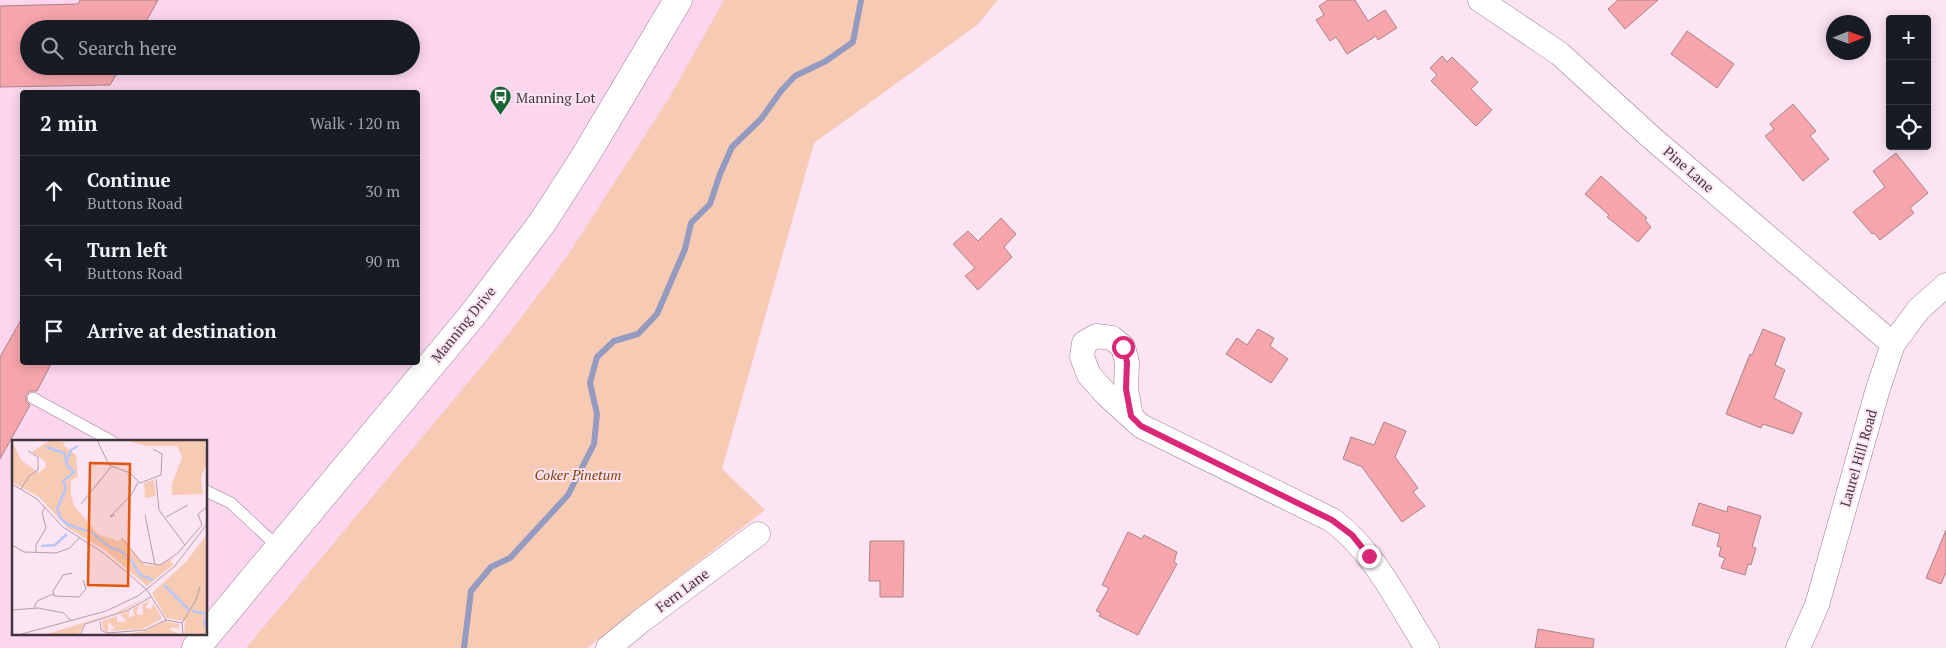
<!DOCTYPE html>
<html lang="en">
<head>
<meta charset="utf-8">
<style>
  body { margin:0; font-family:"PT Serif",serif; background:#242831; color:#f1f3f6 }
  .controls { position:absolute; right:15px; top:15px; display:grid; overflow:hidden; border-radius:5px; box-shadow:0 2px 12px #0003 }
  .controls button { width:45px; height:45px; display:grid; place-items:center; padding:0; border:0; border-bottom:1px solid #363941; background:#171b24; color:#f1f3f6; font:25px sans-serif }
  .compass { position:absolute; left:1826px; top:15px; width:45px; height:45px; border-radius:50%; background:#171b24; box-shadow:0 2px 12px #0003; rotate:89deg }
  .stop { position:absolute; width:15px; height:15px; margin:-11px; border:4px solid #db2777; border-radius:50%; background:#fff }
  .stop.end { background:#db2777; border-color:#fff; box-shadow:0 1px 5px #0008 }
  .list { margin:0; padding:0; list-style:none }
  h2 { display:flex; justify-content:space-between; align-items:center; height:65px; margin:0; padding:0 20px; font-size:21px }
  h2 small { font-size:16px; font-weight:400; color:#9ea1a6 }
  .list li { display:grid; grid-template-columns:32px 1fr auto; gap:15px; align-items:center; box-sizing:border-box; height:70px; padding:0 20px; border-top:1px solid #363941 }
  .list b { display:block; font-size:19px; white-space:nowrap }
  .list p { margin:0; font-size:16px; white-space:nowrap; color:#9ea1a6 }
  .list em { font-size:16px; font-style:normal; color:#9ea1a6 }
  .icon { flex:none; width:28px; height:28px; fill:none; stroke:currentColor; stroke-width:2; stroke-linecap:round; stroke-linejoin:round }
  .map { position:relative; flex:none; width:1946px; height:648px; overflow:hidden }
  .search { position:absolute; background:#171b24; box-shadow:0 2px 12px #0003; left:20px; top:20px; width:400px; height:55px; display:flex; align-items:center; gap:12px; box-sizing:border-box; padding:0 18px; border-radius:28px; color:#9ea1a6; font-size:19px }
  .panel { position:absolute; background:#171b24; box-shadow:0 2px 12px #0003; left:20px; top:90px; width:400px; height:275px; border-radius:5px }
  .map>svg:first-child { display:block }
  .built { fill:#fcd6ee; fill-rule:evenodd }
  .green { fill:#f7cab4 }
  .lines { fill:none; stroke-linecap:round; stroke-linejoin:round }
  .stream { stroke:#949ac0; stroke-width:6 }
  .building { fill:#f6a5ac; stroke:#a88587 }
  .service-casing { stroke:#997e8f; stroke-width:12 }
  .minor-casing { stroke:#997e8f; stroke-width:25 }
  .tertiary-casing { stroke:#997e8f; stroke-width:29 }
  .service { stroke:#fff; stroke-width:11 }
  .minor { stroke:#fff; stroke-width:24 }
  .tertiary { stroke:#fff; stroke-width:28 }
  .route { stroke:#db2777; stroke-width:6 }
  .labels { text-anchor:middle; dominant-baseline:central; stroke-width:4; stroke-linejoin:round; paint-order:stroke }
  .poi-label { font-size:14px; fill:#41353d; stroke:#fde4f3; text-anchor:start }
  .street-label { font-size:14px; fill:#41353d; stroke:#fde4f3 }
  .park-label { font-size:14px; font-style:italic; fill:#8a3d06; stroke:#fde4f3 }
  .inset-river { fill:none; stroke:#b7c6f8; stroke-width:2.5 }
  .inset-road { fill:none; stroke:#b29eaa; stroke-width:1 }
  .view { fill:#e0570e; fill-opacity:0.15; stroke:#e0570e; stroke-width:2.5 }
  .inset-edge { fill:none; stroke:#41353d; stroke-width:2.5 }
</style>
</head>
<body>
<div class="map">
<svg width="1946" height="648" viewBox="0 0 1946 648">
  <rect width="100%" height="100%" fill="#fde4f3"/>
  <path class="built" d="M0,0H998L977,25L814,143L722,469L765,510L587,648H0ZM29,29H411V66H29ZM22,92H418V362H22ZM14,442H206V634H14Z"/>
  <polygon class="green" points="724,0 998,0 977,25 814,143 722,469 765,510 587,648 246,648 511,331 564,261 669,98"/>
  <g class="lines">
    <polyline class="stream" points="464,648 471,591 491,567 510,558 568,495 594,444 597,414 590,383 597,357 614,341 638,334 657,314 685,249 691,223 710,204 720,174 732,147 761,119 781,91 795,76 826,61 853,42 861,0"/>
  </g>
  <g class="building">
    <polygon points="80,0 158,0 142,29 29,29 29,66 121,66 110,85 0,87 0,6 78,4"/>
    <polygon points="1328,0 1355,0 1368,21 1385,10 1397,28 1378,40 1376,36 1347,54 1336,37 1330,41 1316,20 1324,15 1319,6"/>
    <polygon points="1618,0 1658,0 1625,29 1608,9"/>
    <polygon points="1687,31 1734,64 1717,88 1671,54"/>
    <polygon points="1442,56 1447,62 1452,57 1478,82 1471,89 1492,110 1476,126 1431,81 1437,75 1430,68"/>
    <polygon points="1793,104 1816,131 1810,136 1829,159 1803,181 1765,136 1774,129 1770,124"/>
    <polygon points="1896,153 1928,193 1910,208 1914,213 1880,240 1874,233 1872,234 1853,212 1885,187 1873,171"/>
    <polygon points="1601,176 1647,218 1645,220 1651,227 1638,242 1607,217 1609,215 1585,194"/>
    <polygon points="1001,218 1016,234 1004,247 1012,257 978,290 965,276 975,268 953,244 968,231 978,241"/>
    <polygon points="22,318 22,362 52,362 37,391 30,391 26,395 26,401 30,405 0,459 0,357"/>
    <polygon points="1258,329 1274,338 1270,346 1288,359 1271,383 1226,354 1237,338 1247,345"/>
    <polygon points="1763,329 1785,338 1775,365 1785,370 1774,398 1802,413 1793,434 1763,424 1761,428 1726,414 1750,354 1752,355"/>
    <polygon points="1384,422 1406,431 1395,457 1418,488 1413,492 1425,506 1402,522 1362,467 1343,459 1351,437 1374,445"/>
    <polygon points="1699,503 1727,512 1728,506 1761,516 1752,547 1756,548 1751,565 1748,564 1745,575 1721,568 1725,558 1719,556 1721,547 1717,546 1720,534 1692,525"/>
    <polygon points="1946,530 1946,572 1941,584 1926,578"/>
    <polygon points="1128,532 1142,539 1144,535 1177,552 1174,562 1177,564 1138,635 1099,616 1101,613 1096,611 1109,588 1102,585"/>
    <polygon points="870,541 904,541 903,597 880,597 880,581 869,581"/>
    <polygon points="1538,629 1594,639 1593,648 1535,648"/>
  </g>
  <g class="lines">
    <defs>
      <g id="service">
        <polyline points="33,398 113,442"/>
        <polyline points="206,491 231,503 278,547"/>
      </g>
      <g id="minor">
        <polyline points="1480,0 1560,54 1653,139 1893,344"/>
        <path d="M1131,416L1126,389L1127,362L1123,347L1112,338L1096,336L1084,343L1082,357L1089,375L1107,395L1141,426L1332,520C1375,552 1398,603 1427,648"/>
        <polyline points="608,648 641,621 758,534"/>
        <polyline points="1798,648 1817,605 1877,392 1893,344 1919,309 1946,285"/>
      </g>
      <polyline id="tertiary" points="196,648 475,312 542,223 584,158 678,0"/>
    </defs>
    <use href="#service" class="service-casing"/>
    <use href="#minor" class="minor-casing"/>
    <use href="#tertiary" class="tertiary-casing"/>
    <use href="#service" class="service"/>
    <use href="#minor" class="minor"/>
    <use href="#tertiary" class="tertiary"/>
  </g>
  <g class="lines">
    <polyline class="route" points="1123,347 1127,362 1126,389 1131,416 1141,426 1332,520 1352,535 1369,556"/>
  </g>
  <defs>
    <symbol id="bus-pin" viewBox="-11 -11 22 30"><path d="M0 17L-7.5 6A9.5 9.5 0 1 1 7.5 6Z" fill="#1a6534" stroke="#fde4f3"/><path d="M-5-6H5V4H4V6H2V4H-2V6H-4V4H-5ZM-3.5-4V0h7V-4ZM-3.5 1.2v1.5H-2V1.2ZM2 1.2v1.5H3.5V1.2Z" fill="#fff"/></symbol>
  </defs>
  <g fill-rule="evenodd">
    <use href="#bus-pin" x="488" y="84" width="25" height="34"/>
  </g>
  <g class="labels">
    <g class="poi-label">
      <text x="516" y="97">Manning Lot</text>
    </g>
    <g class="street-label">
      <text transform="translate(1689 169) rotate(41)">Pine Lane</text>
      <text transform="translate(463 324) rotate(-51)">Manning Drive</text>
      <text transform="translate(1858 458) rotate(-74)">Laurel Hill Road</text>
      <text transform="translate(682 590) rotate(-37)">Fern Lane</text>
    </g>
    <g class="park-label">
      <text x="578" y="474">Coker Pinetum</text>
    </g>
  </g>
  <g transform="translate(12 440)">
    <rect width="195" height="195" fill="#fde4f3"/>
    <path d="M38,0L53,2L51,5L64,15L66,37L59,40V56L63,67L86,94L106,101L109,98L133,125H147L161,118L158,122L162,124L135,146L93,110L56,88L27,57L0,42V1L9,20L27,33L34,27L33,21L20,12ZM113,0H193L195,23L189,37L191,54L160,55V44L170,17L165,6H134ZM142,40L144,56L133,58L132,43ZM195,94V195H172L173,181L154,178L140,153L174,122ZM135,157L109,172L73,183L66,195H32L103,173ZM137,160L134,168L140,169L141,163L150,178L148,180L130,189L97,191L103,188L96,182V192L91,190L90,181L105,176V182H111L114,180L108,175L118,170L116,177L122,176L121,169L127,165L124,174L131,175L130,165ZM153,181L167,184V189L159,187L158,190L169,195L117,194L133,191Z" fill="#f7cab4"/>
    <path class="inset-river" d="M34,7L52,13L55,25L62,32L51,41L54,48L45,69L49,79L57,85L79,92L99,108L107,110L118,118L128,135L141,140M55,20L59,10L66,6M29,106L43,105L55,94M152,145L177,170M180,171L195,174M195,176L192,182L195,190"/>
    <path class="inset-road" d="M85,0L97,25L118,33L128,43L149,35L150,14L141,9M144,39L147,70L173,105M0,44L25,59L51,87L90,112L118,135L135,150L154,180M9,49L17,36L26,30V17L16,11M69,64L99,27M103,75L98,77L120,54L126,42M133,75L143,125M154,77L176,65M190,85L186,74L195,67M110,98L129,122L148,125L166,113L190,85M0,105L12,112L44,113L58,108L67,98M24,113V105L34,88L30,73L33,67M60,133L51,135L41,151L42,156L67,157L74,149L71,140M22,168L25,161L41,154M0,170L26,168L52,173L59,181M88,181L89,190L95,193L133,190L154,180L170,183M6,195L94,171L126,156L162,127L195,84M68,195L73,184L114,171L139,157M171,195L170,183L184,160L188,147"/>
    <path class="view" d="M78,23L118,24L116,146L76,145Z"/>
    <rect width="195" height="195" class="inset-edge"/>
  </g>
</svg>
<div class="controls">
<button>+</button>
<button>−</button>
<button><svg class="icon" aria-label="locate" viewBox="0 0 24 24"><circle cx="12" cy="12" r="6"/><path d="M12 2v4M12 18v4M2 12h4M18 12h4"/></svg></button>
</div>
<svg class="compass" viewBox="-18 -18 36 36"><path d="M0-13l5 13h-10z" fill="#e53935"/><path d="M0 13l5-13h-10z" fill="#9ea1a6"/></svg>
<div class="stop" style="left:1123px;top:347px"></div>
<div class="stop end" style="left:1369px;top:556px"></div>
<div class="search"><svg class="icon" aria-label="search" viewBox="0 0 24 24"><circle cx="10" cy="10" r="6"/><path d="M15 15l6 6"/></svg>Search here</div>
<section class="panel">
<h2>2 min<small>Walk · 120 m</small></h2>
<ul class="list">
<li><svg class="icon" aria-label="ahead" viewBox="0 0 24 24"><path d="M12 20V5M6 11l6-6 6 6"/></svg><div><b>Continue</b><p>Buttons Road</p></div><em>30 m</em></li>
<li><svg class="icon" aria-label="left" viewBox="0 0 24 24"><path d="M17 20v-9H6M10 6l-5 5 5 5"/></svg><div><b>Turn left</b><p>Buttons Road</p></div><em>90 m</em></li>
<li><svg class="icon" aria-label="arrive" viewBox="0 0 24 24"><path d="M6 21V4h12l-3 4 3 4H6"/></svg><div><b>Arrive at destination</b></div></li>
</ul>
</section>
</div>
</body>
</html>
